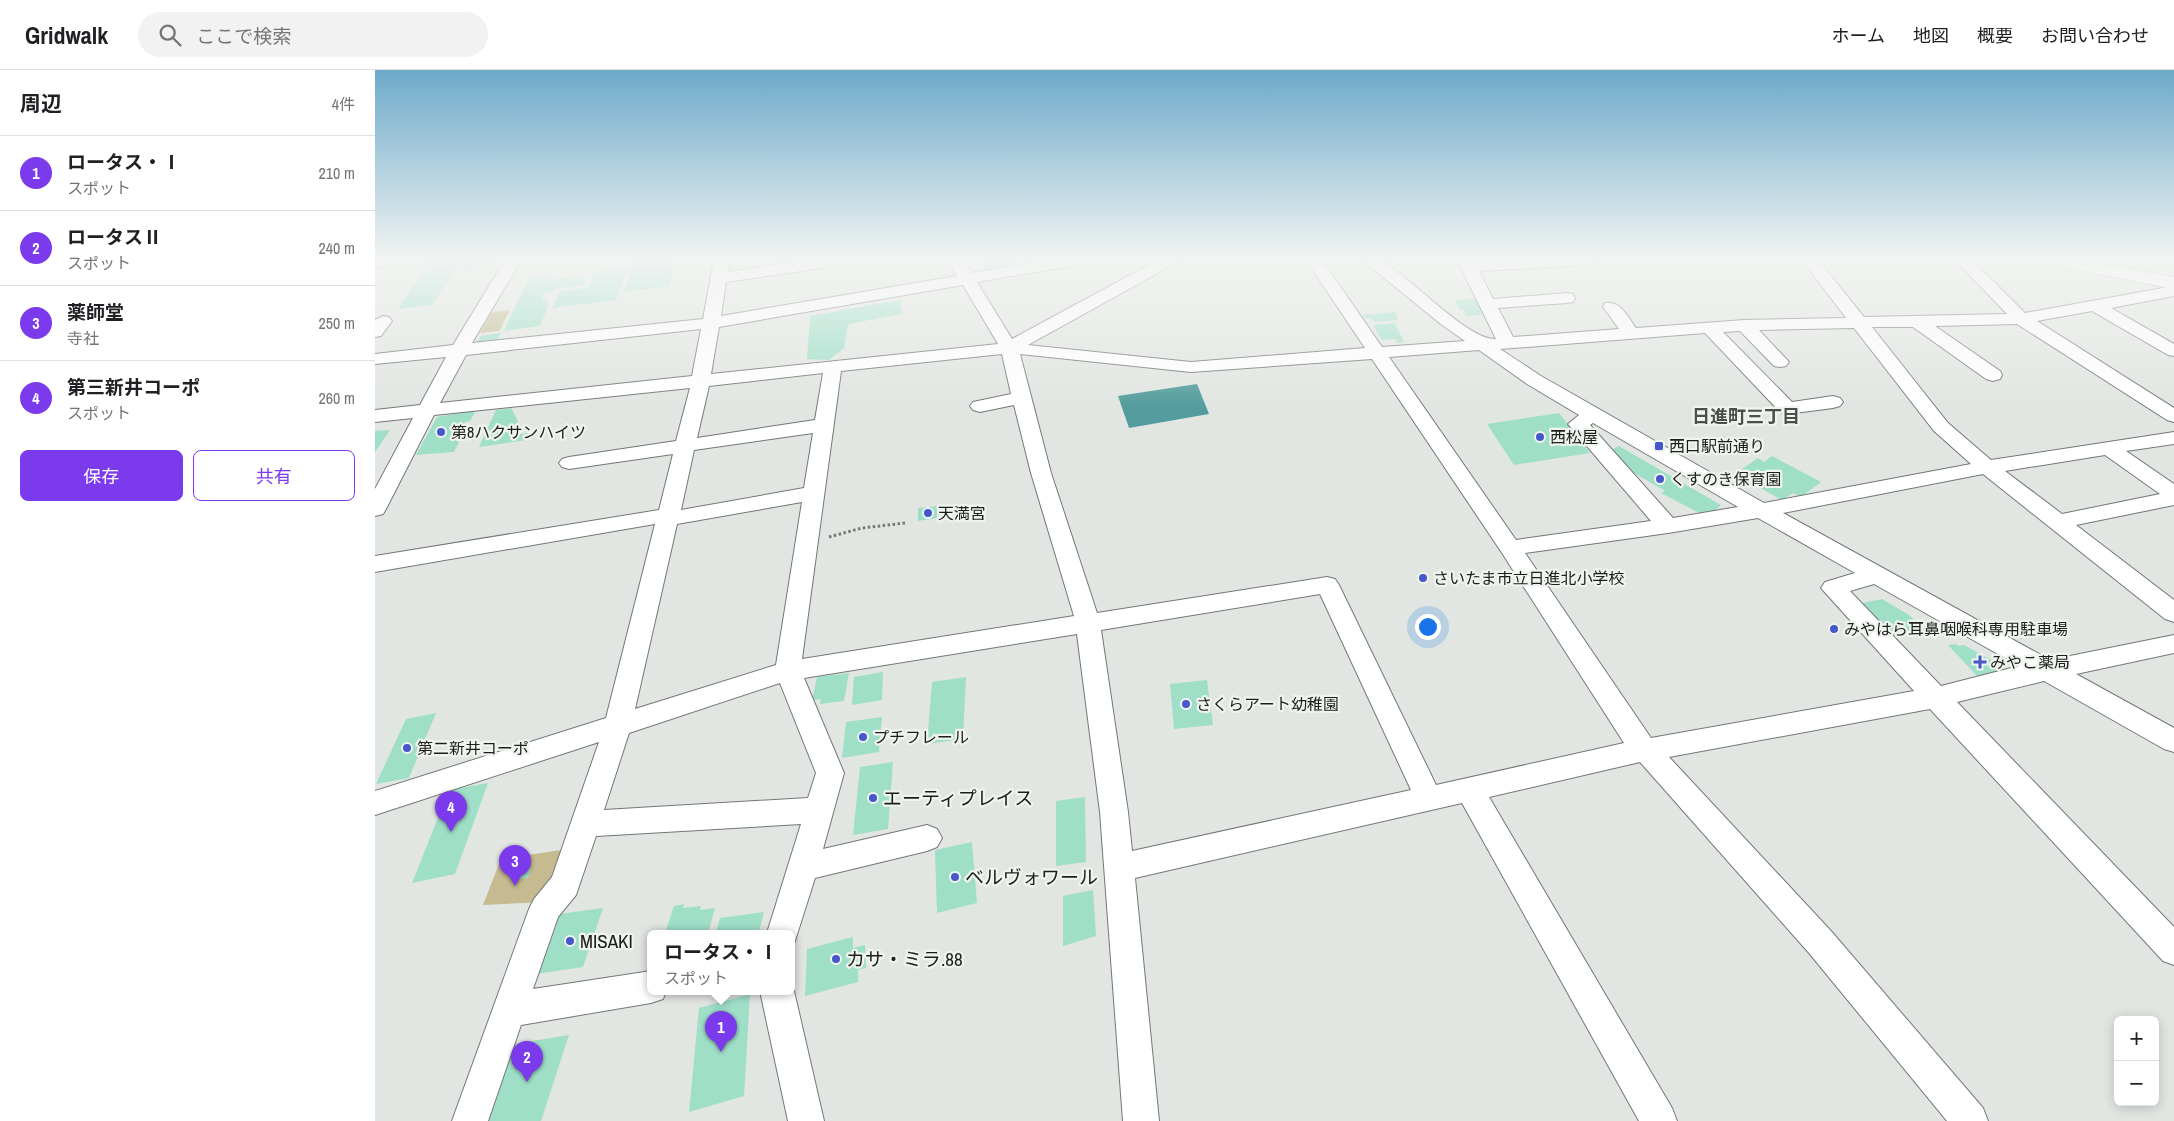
<!DOCTYPE html>
<html lang="ja">
<head>
<meta charset="utf-8">
<style>
  body { margin:0; font-family:"Archivo Narrow","Noto Sans JP",sans-serif; background:#f2f2f2; color:#202124 }
  .controls { position:absolute; right:15px; bottom:15px; display:grid; overflow:hidden; border-radius:8px; box-shadow:0 2px 12px #0003 }
  .controls button { width:45px; height:45px; display:grid; place-items:center; padding:0; border:0; border-bottom:1px solid #e0e0e0; background:#fff; color:#202124; font:25px sans-serif }
  .you { position:absolute; left:1052px; top:556px; width:18px; height:18px; margin:-12px; border:4px solid #fff; border-radius:50%; background:#1a73e8; box-shadow:0 0 0 8px #1a73e833 }
  .badge { display:grid; place-items:center; width:32px; height:32px; border-radius:50%; background:#7c3aed; color:#fff; font-size:16px; font-weight:700 }
  .pin { position:absolute; translate:-50% -41px; filter:drop-shadow(0 1px 2px #0008) }
  .pin::after { content:''; position:absolute; top:26px; width:18px; height:15px; background:inherit; clip-path:polygon(0 0,100% 0,50% 100%) }
  .popup { position:absolute; left:272px; top:860px; width:148px; height:65px; box-sizing:border-box; display:grid; place-content:center; border-radius:8px; background:#fff; filter:drop-shadow(0 1px 4px #0005); font-size:16px; white-space:nowrap; color:#757577 }
  .popup b { font-size:19px; color:#202124 }
  .popup::after { content:''; position:absolute; left:50%; top:100%; margin-left:-10px; border:10px solid transparent; border-top-color:#fff }
  .list { margin:0; padding:0; list-style:none }
  h2 { display:flex; justify-content:space-between; align-items:center; height:65px; margin:0; padding:0 20px; font-size:21px }
  h2 small { font-size:16px; font-weight:400; color:#757577 }
  .list li { display:grid; grid-template-columns:32px 1fr auto; gap:15px; align-items:center; box-sizing:border-box; height:75px; padding:0 20px; border-top:1px solid #e0e0e0 }
  .list b { display:block; font-size:19px; white-space:nowrap }
  .list p { margin:0; font-size:16px; white-space:nowrap; color:#757577 }
  .list em { font-size:16px; font-style:normal; color:#757577 }
  .actions { display:flex; gap:10px; padding:15px 20px }
  .actions a { flex:1; padding:11px 0; border:1px solid #7c3aed; border-radius:8px; text-align:center; font-size:18px; color:#7c3aed }
  .actions .main { background:#7c3aed; color:#fff }
  .icon { flex:none; width:28px; height:28px; fill:none; stroke:currentColor; stroke-width:2; stroke-linecap:round; stroke-linejoin:round }
  .map { position:relative; flex:none; width:1799px; height:1051px; overflow:hidden }
  header { display:flex; align-items:center; gap:30px; box-sizing:border-box; height:70px; padding:0 25px; background:#fff; border-bottom:1px solid #e0e0e0 }
  header strong { font-size:24px }
  nav { display:flex; gap:28px; margin-inline-start:auto; font-size:18px }
  .search { width:350px; height:45px; background:#f2f2f2; display:flex; align-items:center; gap:12px; box-sizing:border-box; padding:0 18px; border-radius:28px; color:#757577; font-size:19px }
  main { display:flex }
  aside { flex:1; background:#fff }
  .map>svg:first-child { display:block }
  .green { fill:#c6ba90 }
  .water { fill:#549c9d }
  .building { fill:#9fdfc8 }
  .lines { fill:none; stroke-linecap:round; stroke-linejoin:round }
  .minor-casing { stroke:#747774; stroke-width:2 }
  .highway-casing { stroke:#747774; stroke-width:1 }
  .path { stroke:#767976; stroke-width:3; stroke-dasharray:2.5 2.5; stroke-linecap:butt }
  .minor { fill:#fff; fill-rule:evenodd }
  .highway { fill:#fff; fill-rule:evenodd }
  .poi-dot { fill:#4557cb; stroke:#f0f4ef; stroke-width:2 }
  .labels { text-anchor:middle; dominant-baseline:central; stroke-width:4.5; stroke-linejoin:round; paint-order:stroke }
  .poi-label { font-size:16px; fill:#1c1e1c; stroke:#f0f4ef; text-anchor:start }
  .neighbourhood-label { font-size:18px; font-weight:bold; fill:#4b4e4b; stroke:#f0f4ef }
  .near-poi-label { font-size:19px; fill:#1c1e1c; stroke:#f0f4ef; text-anchor:start }
</style>
</head>
<body>
<header>
<strong>Gridwalk</strong>
<div class="search"><svg class="icon" aria-label="search" viewBox="0 0 24 24"><circle cx="10" cy="10" r="6"/><path d="M15 15l6 6"/></svg>ここで検索</div>
<nav><a>ホーム</a><a>地図</a><a>概要</a><a>お問い合わせ</a></nav>
</header>
<main>
<aside>
<h2>周辺<small>4件</small></h2>
<ul class="list">
<li><span class="badge">1</span><div><b>ロータス・Ⅰ</b><p>スポット</p></div><em>210 m</em></li>
<li><span class="badge">2</span><div><b>ロータスⅡ</b><p>スポット</p></div><em>240 m</em></li>
<li><span class="badge">3</span><div><b>薬師堂</b><p>寺社</p></div><em>250 m</em></li>
<li><span class="badge">4</span><div><b>第三新井コーポ</b><p>スポット</p></div><em>260 m</em></li>
</ul>
<div class="actions"><a class="main">保存</a><a>共有</a></div>
</aside>
<div class="map">
<svg width="1799" height="1051" viewBox="0 0 1799 1051">
  <rect width="100%" height="100%" fill="#e2e6e2"/>
  <g class="green">
    <polygon points="135,240 124,261 105,263 117,242"/>
    <polygon points="193,779 172,832 108,835 126,789"/>
  </g>
  <polygon class="water" points="822,314 834,344 754,358 743,326"/>
  <g class="building">
    <polygon points="56,190 124,190 122,194 99,197 96,201 87,202 90,198 80,199 57,235 23,239 47,204 51,204 54,200 39,202 46,191"/>
    <polygon points="260,190 301,190 294,216 249,222"/>
    <polygon points="604,190 638,190 641,195 611,202"/>
    <polygon points="253,198 241,230 177,238 185,221 213,218 219,202"/>
    <polygon points="177,204 174,210 212,205 208,215 178,219 176,222 169,223 166,230 173,229 171,235 174,234 165,256 129,261 154,207"/>
    <polygon points="1103,228 1112,244 1091,246 1088,239 1085,240 1080,230"/>
    <polygon points="525,230 527,244 473,254 469,278 454,290 432,289 435,246"/>
    <polygon points="1020,242 1023,250 999,252 998,249 989,248 988,245"/>
    <polygon points="1020,253 1029,272 1023,273 1020,269 1007,270 998,255"/>
    <polygon points="126,263 120,274 99,277 106,266"/>
    <polygon points="136,338 143,351 137,365 154,363 151,370 104,377 121,340"/>
    <polygon points="101,340 95,351 90,352 89,355 81,356 75,369 82,368 81,371 85,370 79,382 41,385 62,347"/>
    <polygon points="1184,343 1215,383 1139,395 1112,354"/>
    <polygon points="15,360 0,382 0,361"/>
    <polygon points="1244,376 1346,435 1338,443 1332,441 1328,445 1286,423 1290,421 1249,397 1236,380"/>
    <polygon points="1397,386 1446,412 1426,427 1418,423 1407,430 1360,404 1383,388 1389,392"/>
    <polygon points="562,436 562,448 543,451 543,438"/>
    <polygon points="1507,529 1534,545 1551,561 1516,569 1483,534"/>
    <polygon points="1581,574 1583,576 1589,575 1618,591 1627,601 1602,606 1573,575"/>
    <polygon points="508,602 507,630 477,635 479,607"/>
    <polygon points="474,603 469,631 445,634 446,629 437,630 442,607"/>
    <polygon points="591,607 588,669 552,674 557,612"/>
    <polygon points="832,610 838,655 799,659 795,614"/>
    <polygon points="61,643 34,708 1,714 31,649"/>
    <polygon points="507,647 504,682 467,688 471,652"/>
    <polygon points="518,692 513,759 478,765 485,697"/>
    <polygon points="113,713 80,804 37,813 74,720"/>
    <polygon points="710,727 711,792 681,796 681,731"/>
    <polygon points="597,772 602,833 562,843 560,780"/>
    <polygon points="156,799 153,808 143,809 147,800"/>
    <polygon points="718,820 721,866 688,876 688,826"/>
    <polygon points="309,834 308,838 326,836 325,840 340,838 333,863 290,863 299,836"/>
    <polygon points="228,838 208,897 161,904 184,844"/>
    <polygon points="389,842 384,862 341,863 345,848"/>
    <polygon points="478,867 478,878 490,875 491,898 483,900 483,912 430,926 432,879"/>
    <polygon points="375,924 369,1026 314,1042 324,938"/>
    <polygon points="194,965 166,1051 111,1051 139,974"/>
  </g>
  <g class="lines">
    <defs>
      <g id="minor">
        <polygon points="0,190 23,190 21,193 0,198"/>
        <path d="M130,190H146L97,273L328,249L339,190H355L353,202L432,190H452L454,193L452,196L446,198L351,212L346,246L582,206L573,190H589L597,203L674,190H711L709,193L703,195L602,212L637,269L783,190H803L801,193L653,275L816,292L990,278L931,190H947L1007,277L1090,271L1067,255L987,190C993,190 1002,189 1006,191C1034,205 1093,271 1121,269L1082,190H1098L1099,192L1223,190L1221,193L1215,195L1104,201L1118,229L1192,223L1198,224L1200,228L1198,232L1192,233L1123,238L1138,267L1244,259L1228,237L1230,233C1245,230 1253,247 1261,258L1369,250L1471,248L1427,190H1443L1489,247L1632,244L1580,190H1597L1650,243L1799,216V226L1736,238L1799,274V286L1793,285L1717,241L1662,251L1799,338V352L1792,350L1642,254L1560,256L1625,301L1627,305L1625,309L1618,311L1611,309L1538,257H1497L1573,353L1616,390L1799,362V374L1751,381L1799,414V435L1701,455L1799,530V552L1790,549L1608,404L1408,443L1675,590L1799,565V583L1701,604L1799,658V682L1789,679L1669,611L1582,632L1799,857V895L1788,891L1555,639L1294,687L1456,861L1608,1038L1613,1051H1572L1434,883L1265,692L1114,727L1297,1038L1302,1051H1264L1087,733L760,808L784,1051H748L725,742L702,564L429,608L469,703L448,779L552,755L562,759L567,768L562,777L552,781L440,808L419,874L416,875V863H392L426,754L221,766L201,825L183,847L158,919L276,901V921H291L288,929L276,933L146,955L113,1051H77L154,839L159,829L177,807L224,672L0,745V721L231,648L280,454L0,502V486L284,440L298,384L194,399L187,397L184,393L187,389L194,387L301,371L315,318L59,345L11,439L8,444L0,446V419L38,348L0,352V340L45,335L71,287L0,294V284L78,275ZM588,215L623,274L336,304L344,257ZM1479,258L1559,361L1596,394L1389,433L1166,306L1125,279L1330,263L1405,342L1412,344L1458,338L1465,336L1468,332L1465,328L1458,326L1417,332L1348,262L1365,261L1399,296L1405,297L1411,296L1414,292L1384,260ZM326,259L317,306L65,333L91,285ZM1104,280L1152,314L1204,345L1193,354L1276,451L1141,470L1014,287ZM627,284L636,324L598,332L595,336L598,340L605,342L639,335L656,403L699,546L427,589L466,301ZM645,284L816,302L997,289L1127,483L1249,673L1061,715L964,515L960,509L952,507L722,543L676,403ZM448,303L440,350L322,368L334,316ZM1218,353L1363,437L1298,448L1215,355ZM438,363L429,418L306,440L319,380ZM1730,385L1785,424L1687,444L1630,401ZM427,432L401,595L260,639L302,454ZM1383,448L1480,503L1450,512L1446,518L1539,621L1276,668L1150,483L1293,463ZM1499,514L1644,596L1566,616L1475,521ZM945,524L1036,720L757,781L753,742L726,560ZM405,613L441,703L433,728L229,740L254,663Z"/>
        <polygon points="8,246 14,247 17,251 6,266 0,267 0,250"/>
        <polygon points="416,915 419,921 449,1051 413,1051 385,921 416,921"/>
      </g>
      <polygon id="highway" points="1667,190 1707,190 1799,207 1799,219 1676,195 1670,194"/>
    </defs>
    <use href="#minor" class="minor-casing"/>
    <use href="#highway" class="highway-casing"/>
    <polyline class="path" points="454,467 487,458 530,453"/>
    <use href="#minor" class="minor"/>
    <use href="#highway" class="highway"/>
  </g>
  <linearGradient id="sky" x2="0" y2="1"><stop stop-color="#6daaca"/><stop offset="0.56" stop-color="#f2f4f2"/><stop offset="1" stop-color="#f2f4f2" stop-opacity="0"/></linearGradient>
  <rect width="1799" height="337" fill="url(#sky)"/>
  <g class="poi-dot">
    <circle cx="66" cy="362" r="5"/>
    <circle cx="1165" cy="367" r="5"/>
    <rect x="1279" y="371" width="10" height="10" rx="2.5"/>
    <circle cx="1285" cy="409" r="5"/>
    <circle cx="553" cy="443" r="5"/>
    <circle cx="1048" cy="508" r="5"/>
    <circle cx="1459" cy="559" r="5"/>
    <path d="M1602.5 584.5h5v5h5v5h-5v5h-5v-5h-5v-5h5z"/>
    <circle cx="811" cy="634" r="5"/>
    <circle cx="488" cy="667" r="5"/>
    <circle cx="32" cy="678" r="5"/>
    <circle cx="498" cy="728" r="5"/>
    <circle cx="580" cy="807" r="5"/>
    <circle cx="195" cy="871" r="5"/>
    <circle cx="461" cy="889" r="5"/>
  </g>
  <g class="labels">
    <g class="poi-label">
      <text x="76" y="362">第8ハクサンハイツ</text>
      <text x="1175" y="367">西松屋</text>
      <text x="1294" y="376">西口駅前通り</text>
      <text x="1295" y="409">くすのき保育園</text>
      <text x="563" y="443">天満宮</text>
      <text x="1058" y="508">さいたま市立日進北小学校</text>
      <text x="1469" y="559">みやはら耳鼻咽喉科専用駐車場</text>
      <text x="1615" y="592">みやこ薬局</text>
      <text x="821" y="634">さくらアート幼稚園</text>
      <text x="498" y="667">プチフレール</text>
      <text x="42" y="678">第二新井コーポ</text>
    </g>
    <g class="neighbourhood-label">
      <text x="1371" y="346">日進町三丁目</text>
    </g>
    <g class="near-poi-label">
      <text x="508" y="728">エーティプレイス</text>
      <text x="590" y="807">ベルヴォワール</text>
      <text x="205" y="871">MISAKI</text>
      <text x="471" y="889">カサ・ミラ.88</text>
    </g>
  </g>
</svg>
<div class="controls">
<button>+</button>
<button>−</button>
</div>
<div class="you"></div>
<div class="pin badge" style="left:346px;top:982px">1</div>
<div class="popup"><b>ロータス・Ⅰ</b>スポット</div>
<div class="pin badge" style="left:152px;top:1012px">2</div>
<div class="pin badge" style="left:140px;top:816px">3</div>
<div class="pin badge" style="left:76px;top:762px">4</div>
</div>
</main>
</body>
</html>
